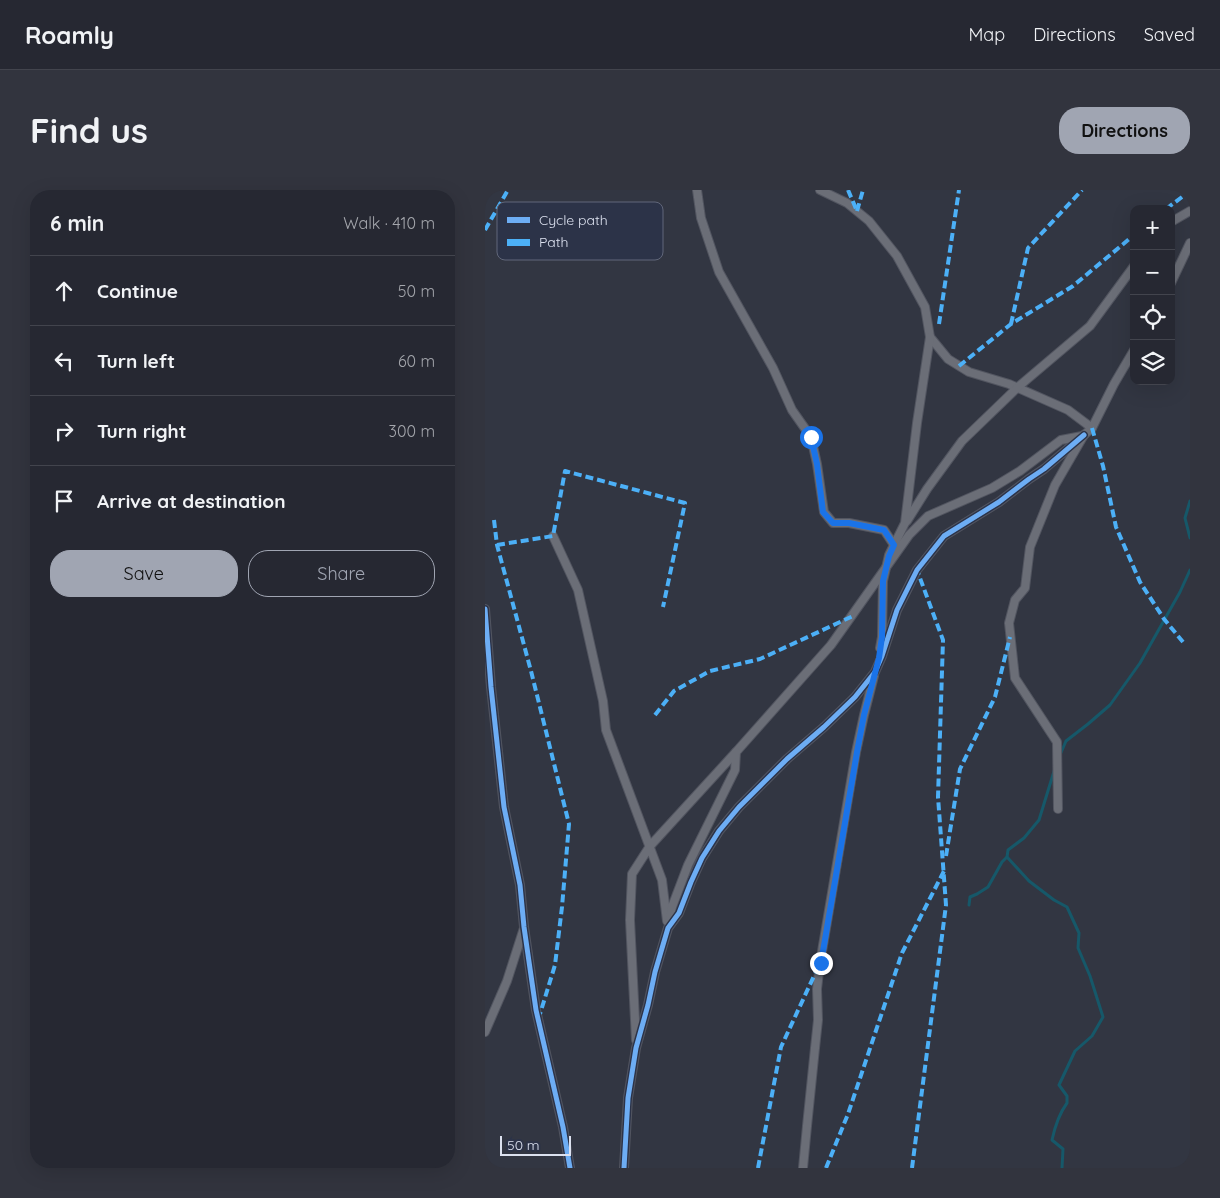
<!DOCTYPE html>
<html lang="en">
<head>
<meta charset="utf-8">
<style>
  body { margin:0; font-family:Quicksand,sans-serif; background:#32343e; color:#f1f3f6 }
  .controls { position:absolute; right:15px; top:15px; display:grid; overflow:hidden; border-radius:10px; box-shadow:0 5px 20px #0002 }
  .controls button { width:45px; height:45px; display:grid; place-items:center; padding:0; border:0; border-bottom:1px solid #42444d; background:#262832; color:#f1f3f6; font:25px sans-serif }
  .scale { position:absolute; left:15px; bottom:12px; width:71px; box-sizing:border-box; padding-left:5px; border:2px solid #dce1ef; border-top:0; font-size:14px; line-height:18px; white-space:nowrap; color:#dce1ef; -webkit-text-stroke:4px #2c3348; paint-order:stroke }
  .stop { position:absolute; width:15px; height:15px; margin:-11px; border:4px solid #1a73e8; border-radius:50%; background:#fff }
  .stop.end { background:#1a73e8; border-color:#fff; box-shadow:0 1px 5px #0008 }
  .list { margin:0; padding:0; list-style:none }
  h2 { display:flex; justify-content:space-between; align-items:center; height:65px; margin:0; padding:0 20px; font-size:21px }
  h2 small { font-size:16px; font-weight:400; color:#a4a6ac }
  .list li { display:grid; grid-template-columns:32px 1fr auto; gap:15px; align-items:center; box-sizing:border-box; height:70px; padding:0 20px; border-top:1px solid #42444d }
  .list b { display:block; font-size:19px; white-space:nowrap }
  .list em { font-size:16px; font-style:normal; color:#a4a6ac }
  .actions { display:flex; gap:10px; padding:15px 20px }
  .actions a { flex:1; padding:11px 0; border:1px solid #a0a5b2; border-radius:20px; text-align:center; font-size:18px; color:#a0a5b2 }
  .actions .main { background:#a0a5b2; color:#111 }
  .icon { flex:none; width:28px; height:28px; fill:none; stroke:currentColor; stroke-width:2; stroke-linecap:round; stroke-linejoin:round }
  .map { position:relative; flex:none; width:705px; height:978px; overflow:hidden; border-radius:20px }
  header { display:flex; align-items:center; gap:30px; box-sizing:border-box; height:70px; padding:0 25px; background:#262832; border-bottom:1px solid #42444d }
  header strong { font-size:24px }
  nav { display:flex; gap:28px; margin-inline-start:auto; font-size:18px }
  .intro { display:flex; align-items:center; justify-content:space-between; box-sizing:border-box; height:120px; padding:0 30px }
  h1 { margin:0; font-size:35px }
  .button { padding:12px 22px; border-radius:20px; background:#a0a5b2; color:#111; font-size:18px; font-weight:700 }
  main { display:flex; gap:30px; padding:0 30px }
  aside { flex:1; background:#262832; border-radius:20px; box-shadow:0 5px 20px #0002 }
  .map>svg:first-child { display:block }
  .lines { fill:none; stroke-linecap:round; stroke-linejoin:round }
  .stream { stroke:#165869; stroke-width:3 }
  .street-casing { stroke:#525560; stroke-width:10 }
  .street { stroke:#6b6e77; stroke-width:8 }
  .quiet { stroke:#4cb0f7; stroke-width:4; stroke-dasharray:8 4; stroke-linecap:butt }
  .cycleway-casing { stroke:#2c3348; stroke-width:8 }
  .cycleway { stroke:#6dadf4; stroke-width:5 }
  .route { stroke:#1a73e8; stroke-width:6 }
  .key { fill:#2c3348; stroke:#61677a; stroke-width:1 }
  .key-label { font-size:14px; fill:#dce1ef }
</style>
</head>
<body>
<header>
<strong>Roamly</strong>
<nav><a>Map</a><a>Directions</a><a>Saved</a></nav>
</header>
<div class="intro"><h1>Find us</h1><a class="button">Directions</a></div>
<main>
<aside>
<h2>6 min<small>Walk · 410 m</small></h2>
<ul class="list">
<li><svg class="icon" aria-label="ahead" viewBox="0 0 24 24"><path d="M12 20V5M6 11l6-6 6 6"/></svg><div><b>Continue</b></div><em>50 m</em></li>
<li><svg class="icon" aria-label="left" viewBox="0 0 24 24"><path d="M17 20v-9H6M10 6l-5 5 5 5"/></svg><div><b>Turn left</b></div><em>60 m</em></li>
<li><svg class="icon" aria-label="right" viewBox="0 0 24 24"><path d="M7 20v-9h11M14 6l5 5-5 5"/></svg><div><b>Turn right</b></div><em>300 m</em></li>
<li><svg class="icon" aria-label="arrive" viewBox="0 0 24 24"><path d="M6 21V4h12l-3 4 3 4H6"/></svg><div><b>Arrive at destination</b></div></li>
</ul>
<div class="actions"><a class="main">Save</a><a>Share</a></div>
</aside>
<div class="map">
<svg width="705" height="978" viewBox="0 0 705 978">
  <rect width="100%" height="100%" fill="#323642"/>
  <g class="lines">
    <g class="stream">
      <polyline points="705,311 700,328 705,348"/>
      <polyline points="575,565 581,551 603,534 625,515 655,473 695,402 705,380"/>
      <path d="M570,578L554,630L539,648L523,660L522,667L544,691L569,710L582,717L594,743L593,758L605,786L618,827L607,846L590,861L574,895L582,906V913C574,924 570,936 567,950L578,959L577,978"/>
      <polyline points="484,715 485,707 492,704 503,697 517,672 522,667"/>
    </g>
    <defs>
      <g id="street">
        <polyline points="212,0 216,28 234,82 288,178 307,220 326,247 332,274 339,322 348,333 364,333 399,340 409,355"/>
        <polyline points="335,0 362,13 384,31 412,66 440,117 445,147 463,169 484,182 524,194 583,220 607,238"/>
        <polyline points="686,32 705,21"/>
        <polyline points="686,93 705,53"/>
        <polyline points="422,331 442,299 477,251 533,197 605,136 649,76"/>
        <polyline points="68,346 93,400 118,511 121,540 177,690 182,731"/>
        <polyline points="0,419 6,497 19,617 35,695 39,737 51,820 78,937 85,978"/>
        <polyline points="395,458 397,447 398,391 404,365 420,333 432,233 445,147"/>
        <polyline points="573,619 572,552 530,488 524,433 530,410 540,398 545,357 570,295 599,245 607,238 629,194 649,160"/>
        <polyline points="184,736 187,717 203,675 250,580 251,562 346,455 424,345 443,326 507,298 535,281 576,250 597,246"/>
        <polyline points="0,842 22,791 39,738"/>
        <polyline points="151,850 145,730 147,684 165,656 251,562"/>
        <polyline points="139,978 143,908 151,858 163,815 170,782 183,738 194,723 206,692 217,668 234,641 254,617 302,569 339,537 370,507 390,482 397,466 412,420 432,380 459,346 514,312 544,289 559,279 599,245"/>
        <polyline points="318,978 322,936 330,858 333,830 332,799 335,773 371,562 379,525 389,486"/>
      </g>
    </defs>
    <use href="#street" class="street-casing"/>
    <use href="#street" class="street"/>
    <g class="quiet">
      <polyline points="363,0 372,21"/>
      <polyline points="681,19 705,1"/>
      <polyline points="372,21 378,0"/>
      <polyline points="0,40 23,0"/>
      <polyline points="454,134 474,0"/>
      <polyline points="526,134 543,58 597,0"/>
      <polyline points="474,176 526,134 588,96 649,45"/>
      <polyline points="607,238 618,276 631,337 655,392 679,429 698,452"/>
      <polyline points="9,330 12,355 46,481 84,634 77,717 70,775 55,824"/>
      <polyline points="12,355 68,346 80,281 200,313 178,417"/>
      <polyline points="170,525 189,501 225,481 275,469 368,426"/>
      <polyline points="461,666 475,579 510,507 525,447"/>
      <polyline points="273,978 296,857 335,773"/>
      <polyline points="341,978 363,924 417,763 459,681"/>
      <polyline points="427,978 461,715 453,607 458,450 432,380"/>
    </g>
    <defs>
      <g id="cycleway">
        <polyline points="0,419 6,497 19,617 35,695 39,737 51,820 78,937 85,978"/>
        <polyline points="139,978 143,908 151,858 163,815 170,782 183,738 194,723 206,692 217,668 234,641 254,617 302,569 339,537 370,507 390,482 397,466 412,420 432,380 459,346 514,312 544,289 559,279 599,245"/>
      </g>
    </defs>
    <use href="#cycleway" class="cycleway-casing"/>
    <use href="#cycleway" class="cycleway"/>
  </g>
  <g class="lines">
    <polyline class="route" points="326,247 332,274 338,322 348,333 364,333 399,340 409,355 404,366 398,391 397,447 394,468 379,525 372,562 336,773"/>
  </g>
  <rect x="12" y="12" width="166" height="58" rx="8" class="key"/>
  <rect x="22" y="27" width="23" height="6" fill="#6dadf4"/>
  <rect x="22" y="49" width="23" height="7" fill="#4cb0f7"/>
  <g class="key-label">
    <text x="54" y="35">Cycle path</text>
    <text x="54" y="57">Path</text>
  </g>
</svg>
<div class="controls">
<button>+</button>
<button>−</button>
<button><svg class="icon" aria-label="locate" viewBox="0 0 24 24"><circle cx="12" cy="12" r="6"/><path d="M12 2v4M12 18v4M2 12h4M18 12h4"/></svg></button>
<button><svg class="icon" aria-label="layers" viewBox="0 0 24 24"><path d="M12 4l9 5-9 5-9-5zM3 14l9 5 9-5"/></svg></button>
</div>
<div class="scale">50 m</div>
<div class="stop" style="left:326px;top:247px"></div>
<div class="stop end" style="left:336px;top:773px"></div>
</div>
</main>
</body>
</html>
